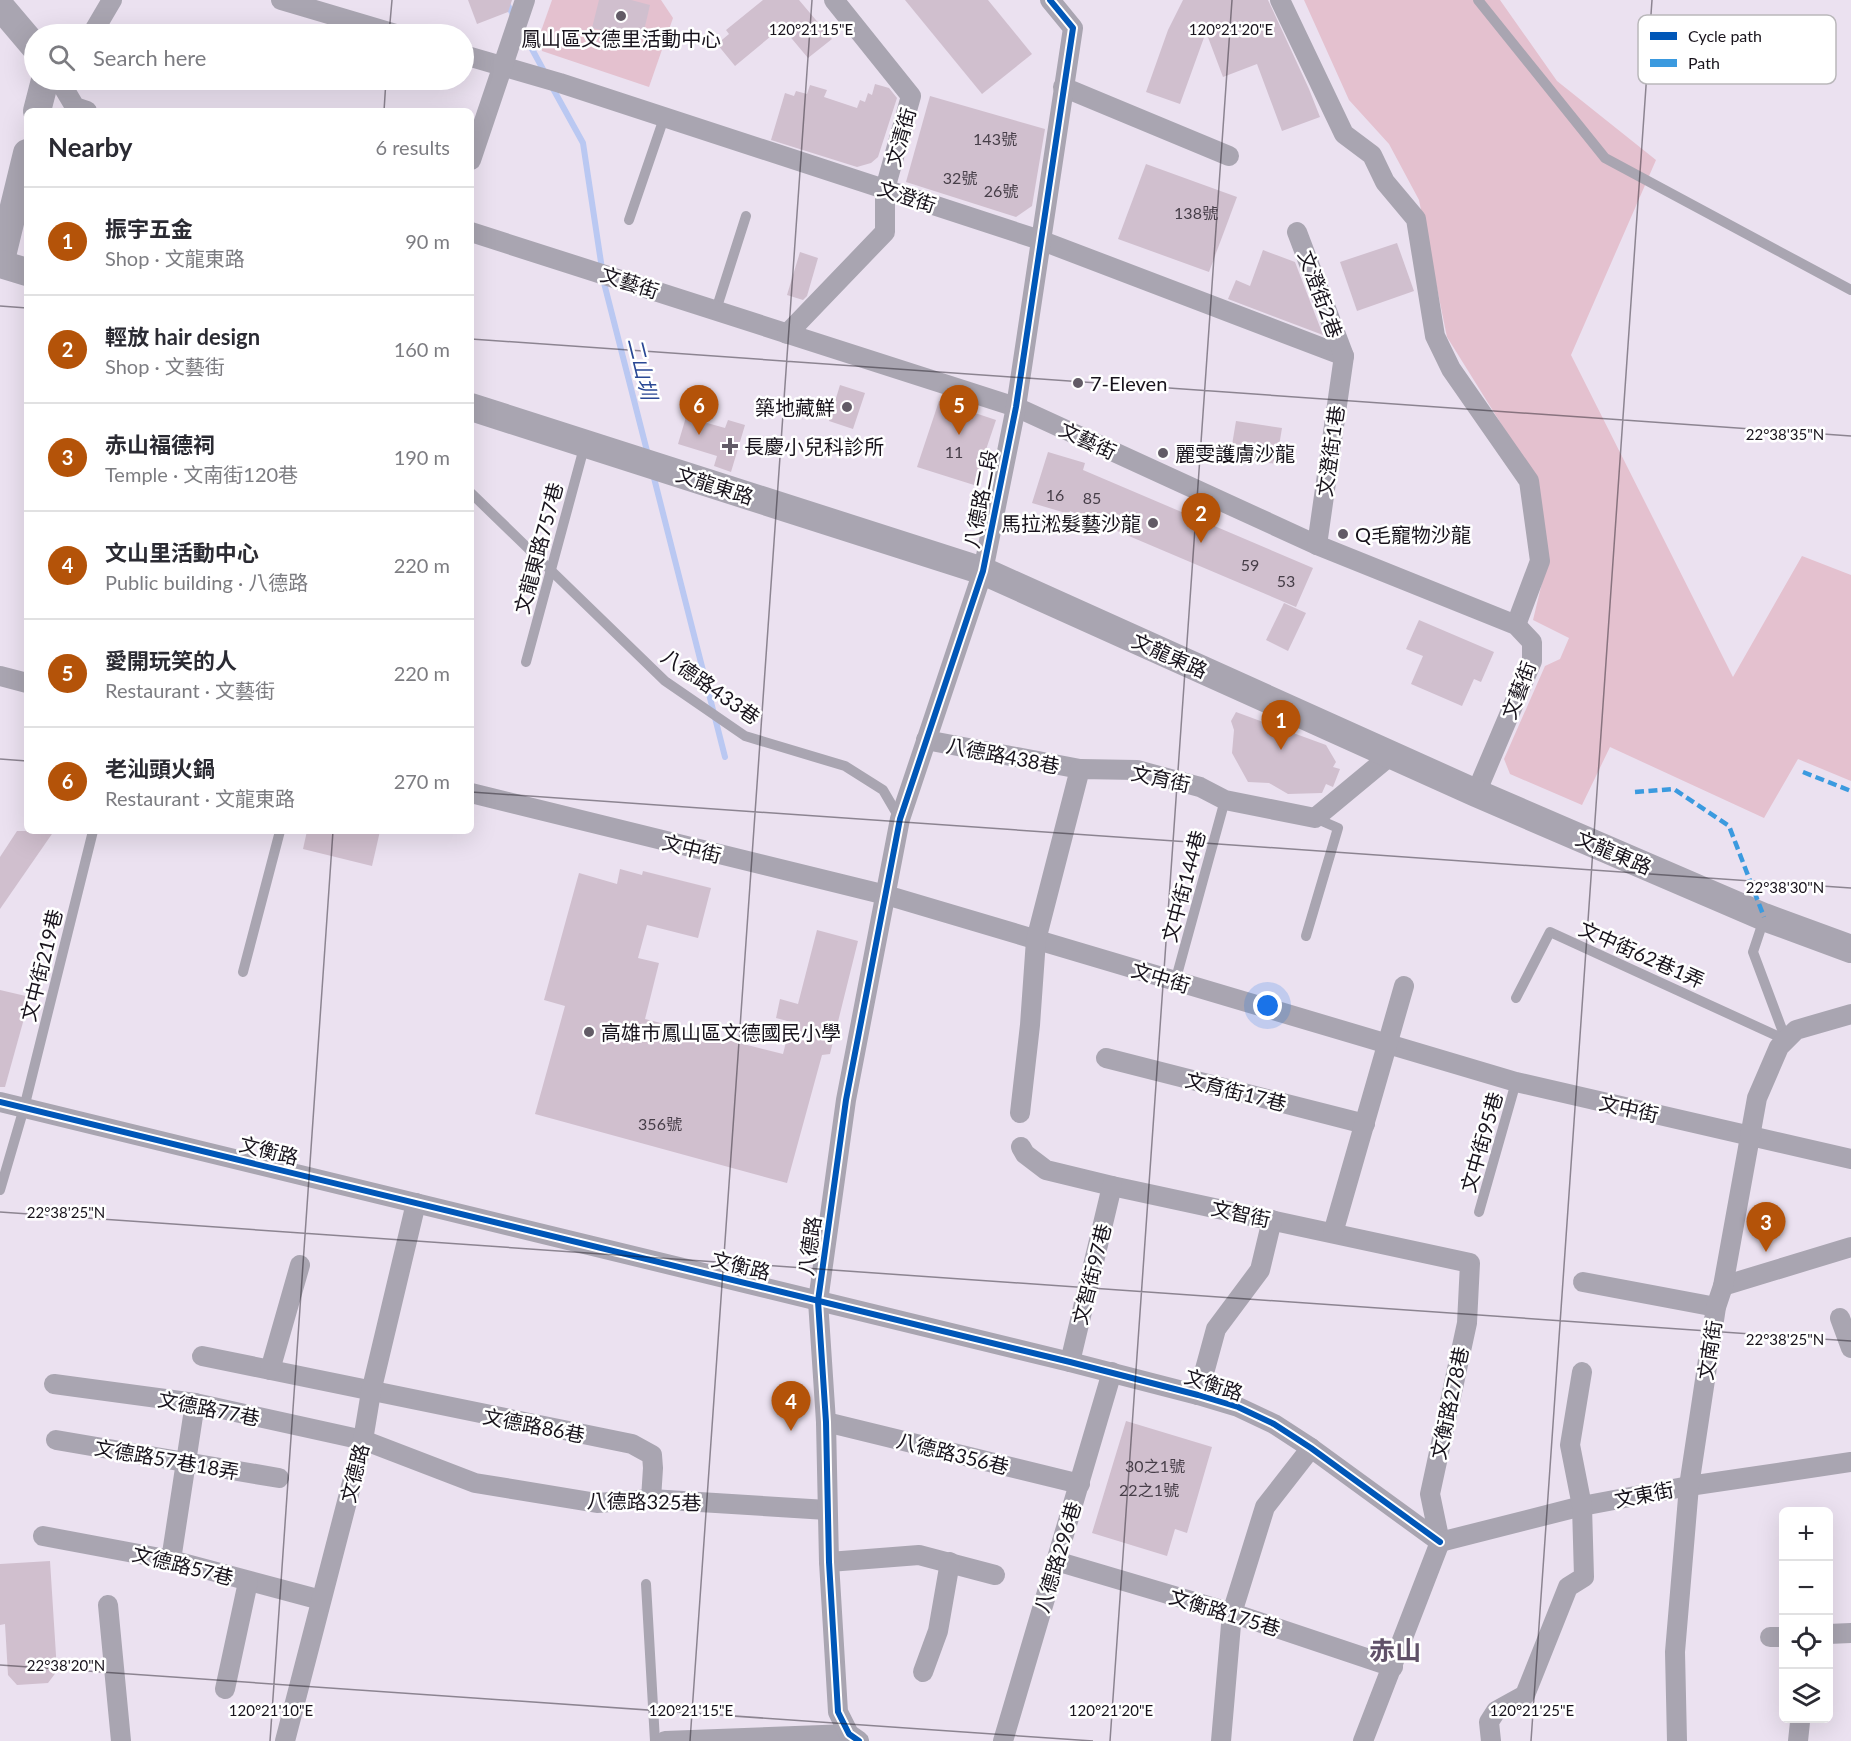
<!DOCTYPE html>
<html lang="en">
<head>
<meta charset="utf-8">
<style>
  body { margin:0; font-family:Lato,"Noto Sans TC",sans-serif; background:#f7f7f7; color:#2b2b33 }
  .controls { position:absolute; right:18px; bottom:18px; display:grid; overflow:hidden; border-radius:9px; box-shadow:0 6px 24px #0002 }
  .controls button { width:54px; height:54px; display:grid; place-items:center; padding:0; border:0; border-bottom:2px solid #e1e1e2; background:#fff; color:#2b2b33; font:30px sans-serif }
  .you { position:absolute; left:1268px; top:1006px; width:21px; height:21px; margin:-15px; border:4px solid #fff; border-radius:50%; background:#1a73e8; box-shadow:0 0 0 9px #1a73e833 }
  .badge { display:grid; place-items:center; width:39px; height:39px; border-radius:50%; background:#b45309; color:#fff; font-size:20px; font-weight:700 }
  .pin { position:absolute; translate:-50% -50px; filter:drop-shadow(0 2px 3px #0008) }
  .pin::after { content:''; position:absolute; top:32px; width:21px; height:18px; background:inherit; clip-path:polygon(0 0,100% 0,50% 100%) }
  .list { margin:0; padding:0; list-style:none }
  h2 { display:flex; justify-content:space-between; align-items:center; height:78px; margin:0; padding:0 24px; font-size:26px }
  h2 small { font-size:20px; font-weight:400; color:#7c7c81 }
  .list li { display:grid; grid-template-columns:39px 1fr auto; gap:18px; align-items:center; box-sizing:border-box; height:108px; padding:0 24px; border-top:2px solid #e1e1e2 }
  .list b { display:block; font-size:22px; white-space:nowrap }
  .list p { margin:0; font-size:20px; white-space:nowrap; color:#7c7c81 }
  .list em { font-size:20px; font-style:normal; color:#7c7c81 }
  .icon { flex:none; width:33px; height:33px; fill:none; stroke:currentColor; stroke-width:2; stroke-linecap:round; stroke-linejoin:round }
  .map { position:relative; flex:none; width:1851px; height:1741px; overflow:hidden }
  .search { position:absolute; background:#fff; box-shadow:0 6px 24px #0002; left:24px; top:24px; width:450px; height:66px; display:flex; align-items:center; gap:15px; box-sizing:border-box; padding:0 21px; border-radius:33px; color:#7c7c81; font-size:22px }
  .panel { position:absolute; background:#fff; box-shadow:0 6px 24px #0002; left:24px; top:108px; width:450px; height:726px; border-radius:9px }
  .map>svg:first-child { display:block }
  .green { fill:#e4c1cf }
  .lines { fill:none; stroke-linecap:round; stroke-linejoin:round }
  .stream { stroke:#bac8f2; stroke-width:6 }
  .building { fill:#d0bfce }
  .lane { stroke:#a9a5b1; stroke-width:10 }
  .street { stroke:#a9a5b1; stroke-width:20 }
  .secondary { stroke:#a9a5b1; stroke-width:28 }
  .quiet { stroke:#3b9adf; stroke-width:4.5; stroke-dasharray:9 4.5; stroke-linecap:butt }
  .cycleway-casing { stroke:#fff; stroke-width:10 }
  .cycleway { stroke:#0057b8; stroke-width:6 }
  .ticks { fill:none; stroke:#18131c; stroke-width:1.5; stroke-opacity:0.45 }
  .poi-dot { fill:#625b66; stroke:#fff; stroke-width:2 }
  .labels { text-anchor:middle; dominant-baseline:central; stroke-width:5; stroke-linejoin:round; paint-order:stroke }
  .number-label { font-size:16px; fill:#463e48 }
  .poi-label { font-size:20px; fill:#18131c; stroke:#fff; text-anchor:start }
  .street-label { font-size:20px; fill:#18131c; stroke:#fff }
  .water-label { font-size:21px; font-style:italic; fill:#2a4895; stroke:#fff }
  .district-label { font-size:26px; font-weight:bold; fill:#605168; stroke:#fff }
  .key { fill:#fff; stroke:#bab8bb; stroke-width:1.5 }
  .key-label { font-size:16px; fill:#18131c }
  .ticks-label { font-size:15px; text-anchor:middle; fill:#18131c; stroke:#fff; stroke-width:5; stroke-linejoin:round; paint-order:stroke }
</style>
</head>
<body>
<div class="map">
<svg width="1851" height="1741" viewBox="0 0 1851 1741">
  <rect width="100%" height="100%" fill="#ebe1f0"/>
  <g class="green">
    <polygon points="552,0 661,0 673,18 649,87 542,51 540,34"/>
    <polygon points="1304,0 1500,0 1557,81 1656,160 1571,355 1733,677 1802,556 1851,575 1851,781 1798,759 1764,818 1610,747 1582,805 1510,774 1504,759 1545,666 1560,659 1569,638 1533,620 1547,562 1538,483 1447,337 1419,200 1389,144 1349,100"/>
  </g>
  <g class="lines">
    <g class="stream">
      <polyline points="505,0 515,18"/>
      <polyline points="520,27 545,73"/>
      <polyline points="551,85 583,143 602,269"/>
      <polyline points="603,279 648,455"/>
      <polyline points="653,474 725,757"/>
    </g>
  </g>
  <g class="building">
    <polygon points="468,0 512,0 508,12 477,24"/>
    <polygon points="599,0 631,0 650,5 642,39 592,28"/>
    <polygon points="763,0 799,0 832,39 808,58 782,27 735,66 717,44 729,34 726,30"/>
    <polygon points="905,0 988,0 1032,54 982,94"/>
    <polygon points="1183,0 1268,0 1309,89 1320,117 1282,131 1257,64 1223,77 1206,32 1180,104 1146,92 1168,30"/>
    <polygon points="875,84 889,88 897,98 878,157 871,163 857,167 771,140 785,93 794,96 796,91 807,94 810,85 827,90 824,97 857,108 860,100 865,102 868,93 872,95"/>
    <polygon points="930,96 1045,129 1032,206 1016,217 906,182"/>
    <polygon points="1146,164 1237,197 1209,272 1118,239"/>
    <polygon points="1397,243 1414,291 1357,311 1340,262"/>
    <polygon points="1263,250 1295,262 1323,335 1228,299 1236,280 1250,286"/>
    <polygon points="800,252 818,258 807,296 803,300 787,295"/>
    <polygon points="840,385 865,393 853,429 829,421"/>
    <polygon points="939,401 996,420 974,485 917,467"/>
    <polygon points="686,417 725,428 728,420 745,425 731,472 714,466 717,456 678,444"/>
    <polygon points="1236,421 1282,428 1276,464 1230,457"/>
    <polygon points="1048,452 1085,463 1083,470 1313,568 1296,607 1070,511 1069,514 1032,503"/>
    <polygon points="1284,603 1306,613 1288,651 1266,640"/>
    <polygon points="1419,620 1494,652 1481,682 1474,679 1462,706 1411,684 1423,656 1406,649"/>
    <polygon points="1236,712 1326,745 1336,762 1333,767 1340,769 1333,787 1326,784 1322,793 1288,794 1269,783 1248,782 1232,753 1234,730 1231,721"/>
    <polygon points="17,831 54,831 0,909 0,857"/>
    <polygon points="307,831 380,831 372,866 303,849"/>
    <polygon points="620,869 642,875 643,871 711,888 698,938 647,925 638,958 659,963 645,1019 783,1054 791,1022 776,1018 780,999 798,1004 817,930 858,941 830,1054 822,1055 787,1183 535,1114 565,1006 544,1000 579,873 617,884"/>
    <polygon points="0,990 30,997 5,1087 0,1087"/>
    <polygon points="1126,1421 1212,1447 1187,1533 1175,1529 1167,1556 1092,1533"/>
    <polygon points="50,1561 57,1671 48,1683 17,1685 8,1675 5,1624 0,1625 0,1564"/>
  </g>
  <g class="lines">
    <g class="lane">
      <polyline points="1478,0 1605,158 1851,290"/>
      <polyline points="629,220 664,118"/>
      <polyline points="716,310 746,216"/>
      <polyline points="471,493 665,681 745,736 845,766 883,790 900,819"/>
      <polyline points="526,662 585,444"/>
      <polyline points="1764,919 1753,952 1786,1040"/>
      <polyline points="1306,936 1338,828 1315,818"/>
      <polyline points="243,972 280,831"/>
      <polyline points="1175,982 1225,800"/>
      <polyline points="1516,998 1550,932 1786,1040"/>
      <polyline points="0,1190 24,1108 93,831"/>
      <polyline points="1479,1212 1516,1082"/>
      <polyline points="646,1584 655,1741"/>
    </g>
    <g class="street">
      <polyline points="281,0 396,34"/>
      <polyline points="1280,0 1344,134 1372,155 1385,182 1416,219 1435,336 1451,369 1529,481 1540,561 1516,625"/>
      <polyline points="92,34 112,0"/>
      <polyline points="464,55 560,83 1040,240 1344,356"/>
      <polyline points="59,80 75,107 87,111"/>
      <polyline points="1063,87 1229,156"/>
      <polyline points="471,160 525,0"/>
      <polyline points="471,232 1016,407 1317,545 1516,625 1532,642 1532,661 1476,793"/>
      <polyline points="1297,232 1344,356 1317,545"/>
      <polyline points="787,334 885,232 885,189 911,96 834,0"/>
      <polyline points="0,676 27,683"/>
      <polyline points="926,740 1080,769"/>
      <polyline points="471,793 886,895 1516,1082 1851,1159"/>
      <polyline points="1106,1058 1365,1124"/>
      <polyline points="0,1102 1070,1362 1198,1395 1238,1407 1274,1424 1311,1448 1440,1542"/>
      <polyline points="1020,1113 1030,1025 1036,940 1080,769 1137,770 1200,787 1225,800 1315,818 1391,755"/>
      <polyline points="1021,1147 1025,1154 1046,1170 1112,1186 1470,1263 1467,1323 1430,1494 1440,1542"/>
      <polyline points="1333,1233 1404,986"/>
      <polyline points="1583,1282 1716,1307"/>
      <polyline points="1723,1286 1851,1247"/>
      <polyline points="1840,1318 1851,1348"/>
      <polyline points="202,1356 632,1444 652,1455 653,1468 651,1499"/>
      <polyline points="1070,1362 1112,1186"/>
      <polyline points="270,1370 300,1265"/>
      <polyline points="54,1384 195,1403 363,1440 475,1483 597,1503 651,1499 827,1510"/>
      <polyline points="1198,1395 1216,1329 1260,1270 1272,1220"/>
      <polyline points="826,1422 1080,1484"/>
      <polyline points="56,1440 279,1478"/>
      <polyline points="43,1536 171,1560 321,1600"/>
      <polyline points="1440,1542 1582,1506 1689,1486 1851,1462"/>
      <polyline points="171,1560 195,1403"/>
      <polyline points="1056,1561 1232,1613 1393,1667"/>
      <polyline points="829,1562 919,1555 995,1575"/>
      <polyline points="108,1605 121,1741"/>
      <polyline points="1828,1634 1851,1633"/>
      <polyline points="1770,1637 1784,1637"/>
      <polyline points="923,1672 938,1631 950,1562"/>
      <polyline points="225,1689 248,1582"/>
      <polyline points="285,1741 363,1440 371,1392 416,1203"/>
      <polyline points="665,1741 849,1734"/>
      <polyline points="859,1741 849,1734 838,1712 829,1562 826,1422 818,1301 846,1100 900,819 983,571 1016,407 1073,28 1050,0"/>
      <polyline points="1003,1741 1112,1372"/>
      <polyline points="1221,1741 1232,1613 1265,1507 1311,1448"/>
      <polyline points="1363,1741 1440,1542"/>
      <polyline points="1491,1741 1489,1722 1496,1711 1525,1695 1568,1587 1584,1577 1582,1506 1570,1445 1582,1372"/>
      <polyline points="1677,1741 1675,1652 1689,1486 1716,1307 1723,1286 1757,1098 1779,1047 1796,1030 1851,1014"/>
      <polyline points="1798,1741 1800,1722"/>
    </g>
    <g class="secondary">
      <polyline points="0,6 34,46"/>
      <polyline points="37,111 45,80"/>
      <polyline points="0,264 27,153"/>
      <polyline points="0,264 27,272"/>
      <polyline points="471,407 983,571 1476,793 1764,917 1851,949"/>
    </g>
    <g class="quiet">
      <polyline points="1803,772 1851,791"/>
      <polyline points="1635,792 1674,789 1729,826 1764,917"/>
    </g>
    <defs>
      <g id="cycleway">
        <polyline points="0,1102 1070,1362 1198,1395 1238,1407 1274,1424 1311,1448 1440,1542"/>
        <polyline points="859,1741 849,1734 838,1712 829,1562 826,1422 818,1301 846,1100 900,819 983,571 1016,407 1073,28 1050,0"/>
      </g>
    </defs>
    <use href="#cycleway" class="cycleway-casing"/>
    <use href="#cycleway" class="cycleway"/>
  </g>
  <path class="ticks" d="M389,34L392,0M384,111L386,80M0,306L27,308M471,339L1851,436M0,759L27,761M471,792L1851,888M0,1212L1851,1341M0,1665L1093,1741M270,1741L333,831M690,1741L812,0M1110,1741L1232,0M1531,1741L1652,0"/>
  <g class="poi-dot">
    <circle cx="621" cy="16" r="6"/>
    <circle cx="1078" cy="383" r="6"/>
    <circle cx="847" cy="407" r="6"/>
    <path d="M727 437h6v6h6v6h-6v6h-6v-6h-6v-6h6z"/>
    <circle cx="1163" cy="453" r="6"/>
    <circle cx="1153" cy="523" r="6"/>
    <circle cx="1343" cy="534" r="6"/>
    <circle cx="589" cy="1032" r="6"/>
  </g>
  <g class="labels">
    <g class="number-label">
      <text x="995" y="138">143號</text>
      <text x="960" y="177">32號</text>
      <text x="1001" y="190">26號</text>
      <text x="1196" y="212">138號</text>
      <text x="954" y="451">11</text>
      <text x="1055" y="494">16</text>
      <text x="1092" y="497">85</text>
      <text x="1250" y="564">59</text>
      <text x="1286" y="580">53</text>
      <text x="660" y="1123">356號</text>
      <text x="1155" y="1465">30之1號</text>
      <text x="1149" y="1489">22之1號</text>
    </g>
    <g class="poi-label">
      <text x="621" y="38" text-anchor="middle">鳳山區文德里活動中心</text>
      <text x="1090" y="383">7-Eleven</text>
      <text x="835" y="407" text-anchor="end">築地藏鮮</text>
      <text x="744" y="446">長慶小兒科診所</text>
      <text x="1175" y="453">麗雯護膚沙龍</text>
      <text x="1141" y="523" text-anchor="end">馬拉淞髮藝沙龍</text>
      <text x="1355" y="534">Q毛寵物沙龍</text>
      <text x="601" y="1032">高雄市鳳山區文德國民小學</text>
    </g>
    <g class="street-label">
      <text transform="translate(900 137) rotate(-74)">文清街</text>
      <text transform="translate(907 196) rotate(18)">文澄街</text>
      <text transform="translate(630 282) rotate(18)">文藝街</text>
      <text transform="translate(1321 294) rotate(70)">文澄街2巷</text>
      <text transform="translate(1088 440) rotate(25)">文藝街</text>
      <text transform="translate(1330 451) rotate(-82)">文澄街1巷</text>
      <text transform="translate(715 485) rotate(18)">文龍東路</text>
      <text transform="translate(980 499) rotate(-79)">八德路二段</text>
      <text transform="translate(538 548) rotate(-75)">文龍東路757巷</text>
      <text transform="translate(1170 655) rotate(24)">文龍東路</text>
      <text transform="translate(711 686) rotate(35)">八德路433巷</text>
      <text transform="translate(1518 690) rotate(-69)">文藝街</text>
      <text transform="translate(1003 755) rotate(11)">八德路438巷</text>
      <text transform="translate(1161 778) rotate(12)">文育街</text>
      <text transform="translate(692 848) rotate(14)">文中街</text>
      <text transform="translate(1614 852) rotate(23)">文龍東路</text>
      <text transform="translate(1183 886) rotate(-75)">文中街144巷</text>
      <text transform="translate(1642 954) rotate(24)">文中街62巷1弄</text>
      <text transform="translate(41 965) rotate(-76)">文中街219巷</text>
      <text transform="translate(1161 977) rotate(17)">文中街</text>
      <text transform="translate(1236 1091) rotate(14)">文育街17巷</text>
      <text transform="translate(1629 1108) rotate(13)">文中街</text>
      <text transform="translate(1481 1142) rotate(-74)">文中街95巷</text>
      <text transform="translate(269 1150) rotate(14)">文衡路</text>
      <text transform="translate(1241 1213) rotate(12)">文智街</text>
      <text transform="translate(809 1246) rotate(-82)">八德路</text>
      <text transform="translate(741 1265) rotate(14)">文衡路</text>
      <text transform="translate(1091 1274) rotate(-76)">文智街97巷</text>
      <text transform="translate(1709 1350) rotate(-81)">文南街</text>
      <text transform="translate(1214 1384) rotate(18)">文衡路</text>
      <text transform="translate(1449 1403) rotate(-78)">文衡路278巷</text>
      <text transform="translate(209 1408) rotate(11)">文德路77巷</text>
      <text transform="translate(534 1425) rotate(11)">文德路86巷</text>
      <text transform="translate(953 1453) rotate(14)">八德路356巷</text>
      <text transform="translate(167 1459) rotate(10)">文德路57巷18弄</text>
      <text transform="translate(354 1473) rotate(-76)">文德路</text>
      <text transform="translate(1644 1494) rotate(-11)">文東街</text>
      <text transform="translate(644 1501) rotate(1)">八德路325巷</text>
      <text transform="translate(1057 1557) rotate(-73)">八德路296巷</text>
      <text transform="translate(183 1565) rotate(14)">文德路57巷</text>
      <text transform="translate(1225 1612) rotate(17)">文衡路175巷</text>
    </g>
    <g class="water-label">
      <text transform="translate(643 368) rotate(76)">二山圳</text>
    </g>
    <g class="district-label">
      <text x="1395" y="1650">赤山</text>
    </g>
  </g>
  <rect x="1638" y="15" width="198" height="69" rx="9" class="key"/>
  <rect x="1650" y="32" width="27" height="8" fill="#0057b8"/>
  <rect x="1650" y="59" width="27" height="8" fill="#3b9adf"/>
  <g class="key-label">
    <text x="1688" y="42">Cycle path</text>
    <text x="1688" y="69">Path</text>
  </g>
  <g class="ticks-label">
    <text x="811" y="35">120°21'15"E</text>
    <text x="1231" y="35">120°21'20"E</text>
    <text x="1785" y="440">22°38'35"N</text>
    <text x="1785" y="893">22°38'30"N</text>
    <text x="66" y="1218">22°38'25"N</text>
    <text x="1785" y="1345">22°38'25"N</text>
    <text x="66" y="1671">22°38'20"N</text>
    <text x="271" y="1716">120°21'10"E</text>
    <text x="691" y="1716">120°21'15"E</text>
    <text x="1111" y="1716">120°21'20"E</text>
    <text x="1532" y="1716">120°21'25"E</text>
  </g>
</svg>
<div class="controls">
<button>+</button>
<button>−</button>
<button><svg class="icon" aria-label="locate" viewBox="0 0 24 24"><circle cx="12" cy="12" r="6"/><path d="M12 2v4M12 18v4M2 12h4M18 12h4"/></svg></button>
<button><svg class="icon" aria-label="layers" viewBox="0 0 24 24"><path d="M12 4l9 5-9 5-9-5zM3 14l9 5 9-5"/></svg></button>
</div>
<div class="you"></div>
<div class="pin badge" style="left:1281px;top:750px">1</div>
<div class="pin badge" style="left:1201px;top:543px">2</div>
<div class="pin badge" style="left:1766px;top:1252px">3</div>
<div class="pin badge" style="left:791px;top:1431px">4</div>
<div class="pin badge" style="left:959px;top:435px">5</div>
<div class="pin badge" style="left:699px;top:435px">6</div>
<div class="search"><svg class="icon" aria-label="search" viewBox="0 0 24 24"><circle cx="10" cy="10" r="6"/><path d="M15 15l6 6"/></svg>Search here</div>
<section class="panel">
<h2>Nearby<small>6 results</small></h2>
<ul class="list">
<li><span class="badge">1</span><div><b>振宇五金</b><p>Shop · 文龍東路</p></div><em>90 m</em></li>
<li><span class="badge">2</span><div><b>輕放 hair design</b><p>Shop · 文藝街</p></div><em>160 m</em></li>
<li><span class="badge">3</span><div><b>赤山福德祠</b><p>Temple · 文南街120巷</p></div><em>190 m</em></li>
<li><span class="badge">4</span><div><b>文山里活動中心</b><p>Public building · 八德路</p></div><em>220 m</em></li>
<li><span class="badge">5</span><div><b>愛開玩笑的人</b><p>Restaurant · 文藝街</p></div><em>220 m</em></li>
<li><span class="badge">6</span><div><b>老汕頭火鍋</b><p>Restaurant · 文龍東路</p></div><em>270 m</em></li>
</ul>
</section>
</div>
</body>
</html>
